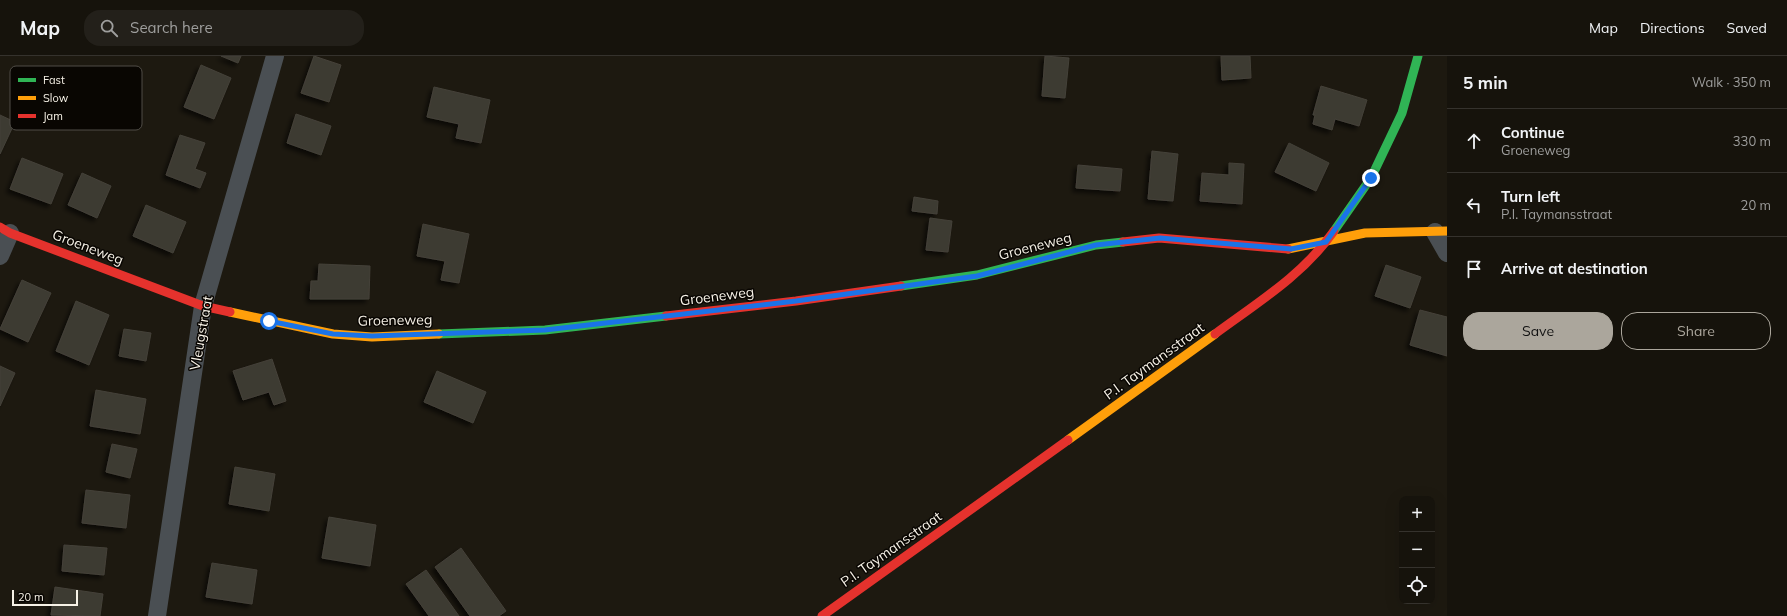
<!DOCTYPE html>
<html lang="en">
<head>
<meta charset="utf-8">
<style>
  body { margin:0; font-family:Mulish,sans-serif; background:#23201a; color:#f1f3f6 }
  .controls { position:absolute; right:12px; bottom:12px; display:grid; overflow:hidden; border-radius:8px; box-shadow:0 4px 16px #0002 }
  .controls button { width:36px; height:36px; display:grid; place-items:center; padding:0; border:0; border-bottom:1px solid #35322d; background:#16130c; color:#f1f3f6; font:20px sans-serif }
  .scale { position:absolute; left:12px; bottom:10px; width:66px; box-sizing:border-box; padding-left:4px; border:2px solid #f7f2e7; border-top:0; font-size:11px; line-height:14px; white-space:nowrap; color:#f7f2e7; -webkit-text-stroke:3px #090602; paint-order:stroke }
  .stop { position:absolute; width:12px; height:12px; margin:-9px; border:3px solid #1a73e8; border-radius:50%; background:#fff }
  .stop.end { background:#1a73e8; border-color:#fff; box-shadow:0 1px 4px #0008 }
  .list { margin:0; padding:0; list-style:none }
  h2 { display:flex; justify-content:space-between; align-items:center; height:52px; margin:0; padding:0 16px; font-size:17px }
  h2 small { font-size:13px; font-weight:400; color:#9e9e9d }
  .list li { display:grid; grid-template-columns:26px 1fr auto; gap:12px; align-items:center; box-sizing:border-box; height:64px; padding:0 16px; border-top:1px solid #35322d }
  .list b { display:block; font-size:15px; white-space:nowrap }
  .list p { margin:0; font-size:13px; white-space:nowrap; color:#9e9e9d }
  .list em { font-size:13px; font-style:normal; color:#9e9e9d }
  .actions { display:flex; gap:8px; padding:12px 16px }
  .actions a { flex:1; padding:9px 0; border:1px solid #aba69c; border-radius:16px; text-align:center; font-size:14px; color:#aba69c }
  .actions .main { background:#aba69c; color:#111 }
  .icon { flex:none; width:22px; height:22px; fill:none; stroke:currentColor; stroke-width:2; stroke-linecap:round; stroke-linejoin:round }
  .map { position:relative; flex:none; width:1447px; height:560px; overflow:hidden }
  header { display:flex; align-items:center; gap:24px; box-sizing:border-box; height:56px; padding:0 20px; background:#16130c; border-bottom:1px solid #35322d }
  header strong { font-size:19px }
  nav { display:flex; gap:22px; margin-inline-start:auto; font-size:14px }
  .search { width:280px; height:36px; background:#23201a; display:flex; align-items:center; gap:10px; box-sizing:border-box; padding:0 14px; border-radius:16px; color:#9e9e9d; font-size:15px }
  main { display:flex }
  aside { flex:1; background:#16130c }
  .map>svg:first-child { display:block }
  .building { fill:#3e3a32; stroke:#444139; filter:url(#shadow) }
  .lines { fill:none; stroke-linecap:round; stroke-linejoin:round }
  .street { stroke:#4a4f53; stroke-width:18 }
  .fast { stroke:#30b455; stroke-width:9 }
  .slow { stroke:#ff9f0a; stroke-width:9 }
  .jam { stroke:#e5322d; stroke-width:9 }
  .route { stroke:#1a73e8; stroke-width:5 }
  .labels { text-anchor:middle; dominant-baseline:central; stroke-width:3; stroke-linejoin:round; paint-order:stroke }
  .street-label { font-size:14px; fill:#f7f2e7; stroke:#090602 }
  .key { fill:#090602; stroke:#504d47; stroke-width:1 }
  .key-label { font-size:11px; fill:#f7f2e7 }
</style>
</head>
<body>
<header>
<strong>Map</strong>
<div class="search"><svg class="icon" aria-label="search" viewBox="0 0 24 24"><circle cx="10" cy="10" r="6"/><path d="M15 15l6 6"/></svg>Search here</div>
<nav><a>Map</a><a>Directions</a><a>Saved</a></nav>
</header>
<main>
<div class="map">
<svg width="1447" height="560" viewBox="0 0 1447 560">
  <defs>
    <filter id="shadow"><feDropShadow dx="-3.5" dy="3.5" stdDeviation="2" flood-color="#0009"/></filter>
  </defs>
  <rect width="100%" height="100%" fill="#1d1910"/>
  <g class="building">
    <polygon points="221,0 241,0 238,7"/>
    <polygon points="314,0 341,9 329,46 301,37"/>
    <polygon points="1045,0 1069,2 1065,42 1042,40"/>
    <polygon points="1221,0 1250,0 1251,22 1222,24"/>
    <polygon points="201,9 231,22 214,63 184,51"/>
    <polygon points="1321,30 1367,44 1359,70 1335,63 1332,74 1313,68 1315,59 1313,59"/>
    <polygon points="434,31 490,44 481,87 456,82 459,68 427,61"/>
    <polygon points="296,58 331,70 321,99 287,87"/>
    <polygon points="0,59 15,66 0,98"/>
    <polygon points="180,79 205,87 195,113 206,117 200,132 166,119"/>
    <polygon points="1289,87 1329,107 1316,135 1275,116"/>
    <polygon points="1152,95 1178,98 1173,145 1148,143"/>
    <polygon points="22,102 63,118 51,148 10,133"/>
    <polygon points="1229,107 1244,108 1242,148 1200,145 1202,117 1229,119"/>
    <polygon points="1078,109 1122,113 1120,135 1076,132"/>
    <polygon points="82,117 111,130 97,162 68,149"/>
    <polygon points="914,141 938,145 937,158 912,155"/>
    <polygon points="146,149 186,166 173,197 133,180"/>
    <polygon points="930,162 952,165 948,196 926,194"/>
    <polygon points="423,168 469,178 459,227 441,224 445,205 417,200"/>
    <polygon points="319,208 370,210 369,243 310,243 311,225 318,225"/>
    <polygon points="1386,209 1421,221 1410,252 1375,240"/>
    <polygon points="22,224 51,237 28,286 0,273"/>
    <polygon points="76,245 109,259 89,309 56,295"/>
    <polygon points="1420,254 1447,261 1447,300 1410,289"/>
    <polygon points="124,273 151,277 146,305 119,300"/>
    <polygon points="272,303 286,345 274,349 269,336 243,344 233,315"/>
    <polygon points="0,310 15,317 0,350"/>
    <polygon points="437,315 486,336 473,367 424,346"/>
    <polygon points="96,334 146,343 140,378 90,370"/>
    <polygon points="112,388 137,393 130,422 106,416"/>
    <polygon points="235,411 275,418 269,455 229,448"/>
    <polygon points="86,434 130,439 126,472 82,467"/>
    <polygon points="329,461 376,469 370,510 322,502"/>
    <polygon points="64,489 107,492 104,519 62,515"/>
    <polygon points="461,492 506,555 499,560 470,560 435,511"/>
    <polygon points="212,507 257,514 252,548 206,541"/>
    <polygon points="426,514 459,560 429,560 406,528"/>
    <polygon points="55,531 103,538 100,560 51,559"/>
  </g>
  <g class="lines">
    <g class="street">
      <polyline points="1435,176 1447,197"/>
      <polyline points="0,200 10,177"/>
      <polyline points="157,560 203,250 275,0"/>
    </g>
    <g class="fast">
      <polyline points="1334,175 1371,122 1402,57 1418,0"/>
      <polyline points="901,230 977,219 1096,189 1123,186"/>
      <polyline points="439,278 545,274 666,260"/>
    </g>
    <g class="slow">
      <polyline points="1288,193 1365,177 1447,175"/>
      <polyline points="230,256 333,278 372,281 439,278"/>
      <polyline points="1068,384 1215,278"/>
    </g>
    <g class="jam">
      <polyline points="0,171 10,177 203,250 230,256"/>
      <polyline points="1123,186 1159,182 1288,193"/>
      <polyline points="666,260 796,245 901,230"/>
      <path d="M1215,278C1257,247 1303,219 1334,175"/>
      <polyline points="822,560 1068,384"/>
    </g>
  </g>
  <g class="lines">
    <polyline class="route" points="269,265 333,278 372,280 545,274 796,245 977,220 1096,189 1160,182 1291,193 1326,186 1371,122"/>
  </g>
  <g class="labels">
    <g class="street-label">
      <text transform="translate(1035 190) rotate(-14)">Groeneweg</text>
      <text transform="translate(88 191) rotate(21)">Groeneweg</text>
      <text transform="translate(717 240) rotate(-7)">Groeneweg</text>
      <text transform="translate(395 264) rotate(-1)">Groeneweg</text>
      <text transform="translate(201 277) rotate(-80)">Vleugstraat</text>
      <text transform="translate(1154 305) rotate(-36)">P.I. Taymansstraat</text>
      <text transform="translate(891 493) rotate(-35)">P.I. Taymansstraat</text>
    </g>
  </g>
  <rect x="10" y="10" width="132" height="64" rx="6" class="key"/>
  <rect x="18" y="22" width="18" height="4" fill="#30b455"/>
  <rect x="18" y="40" width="18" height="4" fill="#ff9f0a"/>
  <rect x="18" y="58" width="18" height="4" fill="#e5322d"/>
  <g class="key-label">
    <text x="43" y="28">Fast</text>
    <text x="43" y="46">Slow</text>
    <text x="43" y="64">Jam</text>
  </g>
</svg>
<div class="controls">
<button>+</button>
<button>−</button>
<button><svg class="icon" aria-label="locate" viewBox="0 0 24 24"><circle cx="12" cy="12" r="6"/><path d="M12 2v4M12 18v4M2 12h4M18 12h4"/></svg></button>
</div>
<div class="scale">20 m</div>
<div class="stop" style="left:269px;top:265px"></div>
<div class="stop end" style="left:1371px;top:122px"></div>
</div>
<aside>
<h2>5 min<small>Walk · 350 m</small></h2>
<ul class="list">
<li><svg class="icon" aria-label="ahead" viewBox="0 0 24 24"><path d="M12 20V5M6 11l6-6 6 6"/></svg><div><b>Continue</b><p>Groeneweg</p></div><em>330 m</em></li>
<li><svg class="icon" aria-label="left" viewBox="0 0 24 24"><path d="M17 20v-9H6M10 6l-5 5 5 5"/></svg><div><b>Turn left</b><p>P.I. Taymansstraat</p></div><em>20 m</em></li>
<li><svg class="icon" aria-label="arrive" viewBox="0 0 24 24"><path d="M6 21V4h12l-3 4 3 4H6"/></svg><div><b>Arrive at destination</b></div></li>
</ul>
<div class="actions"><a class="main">Save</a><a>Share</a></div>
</aside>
</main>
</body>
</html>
